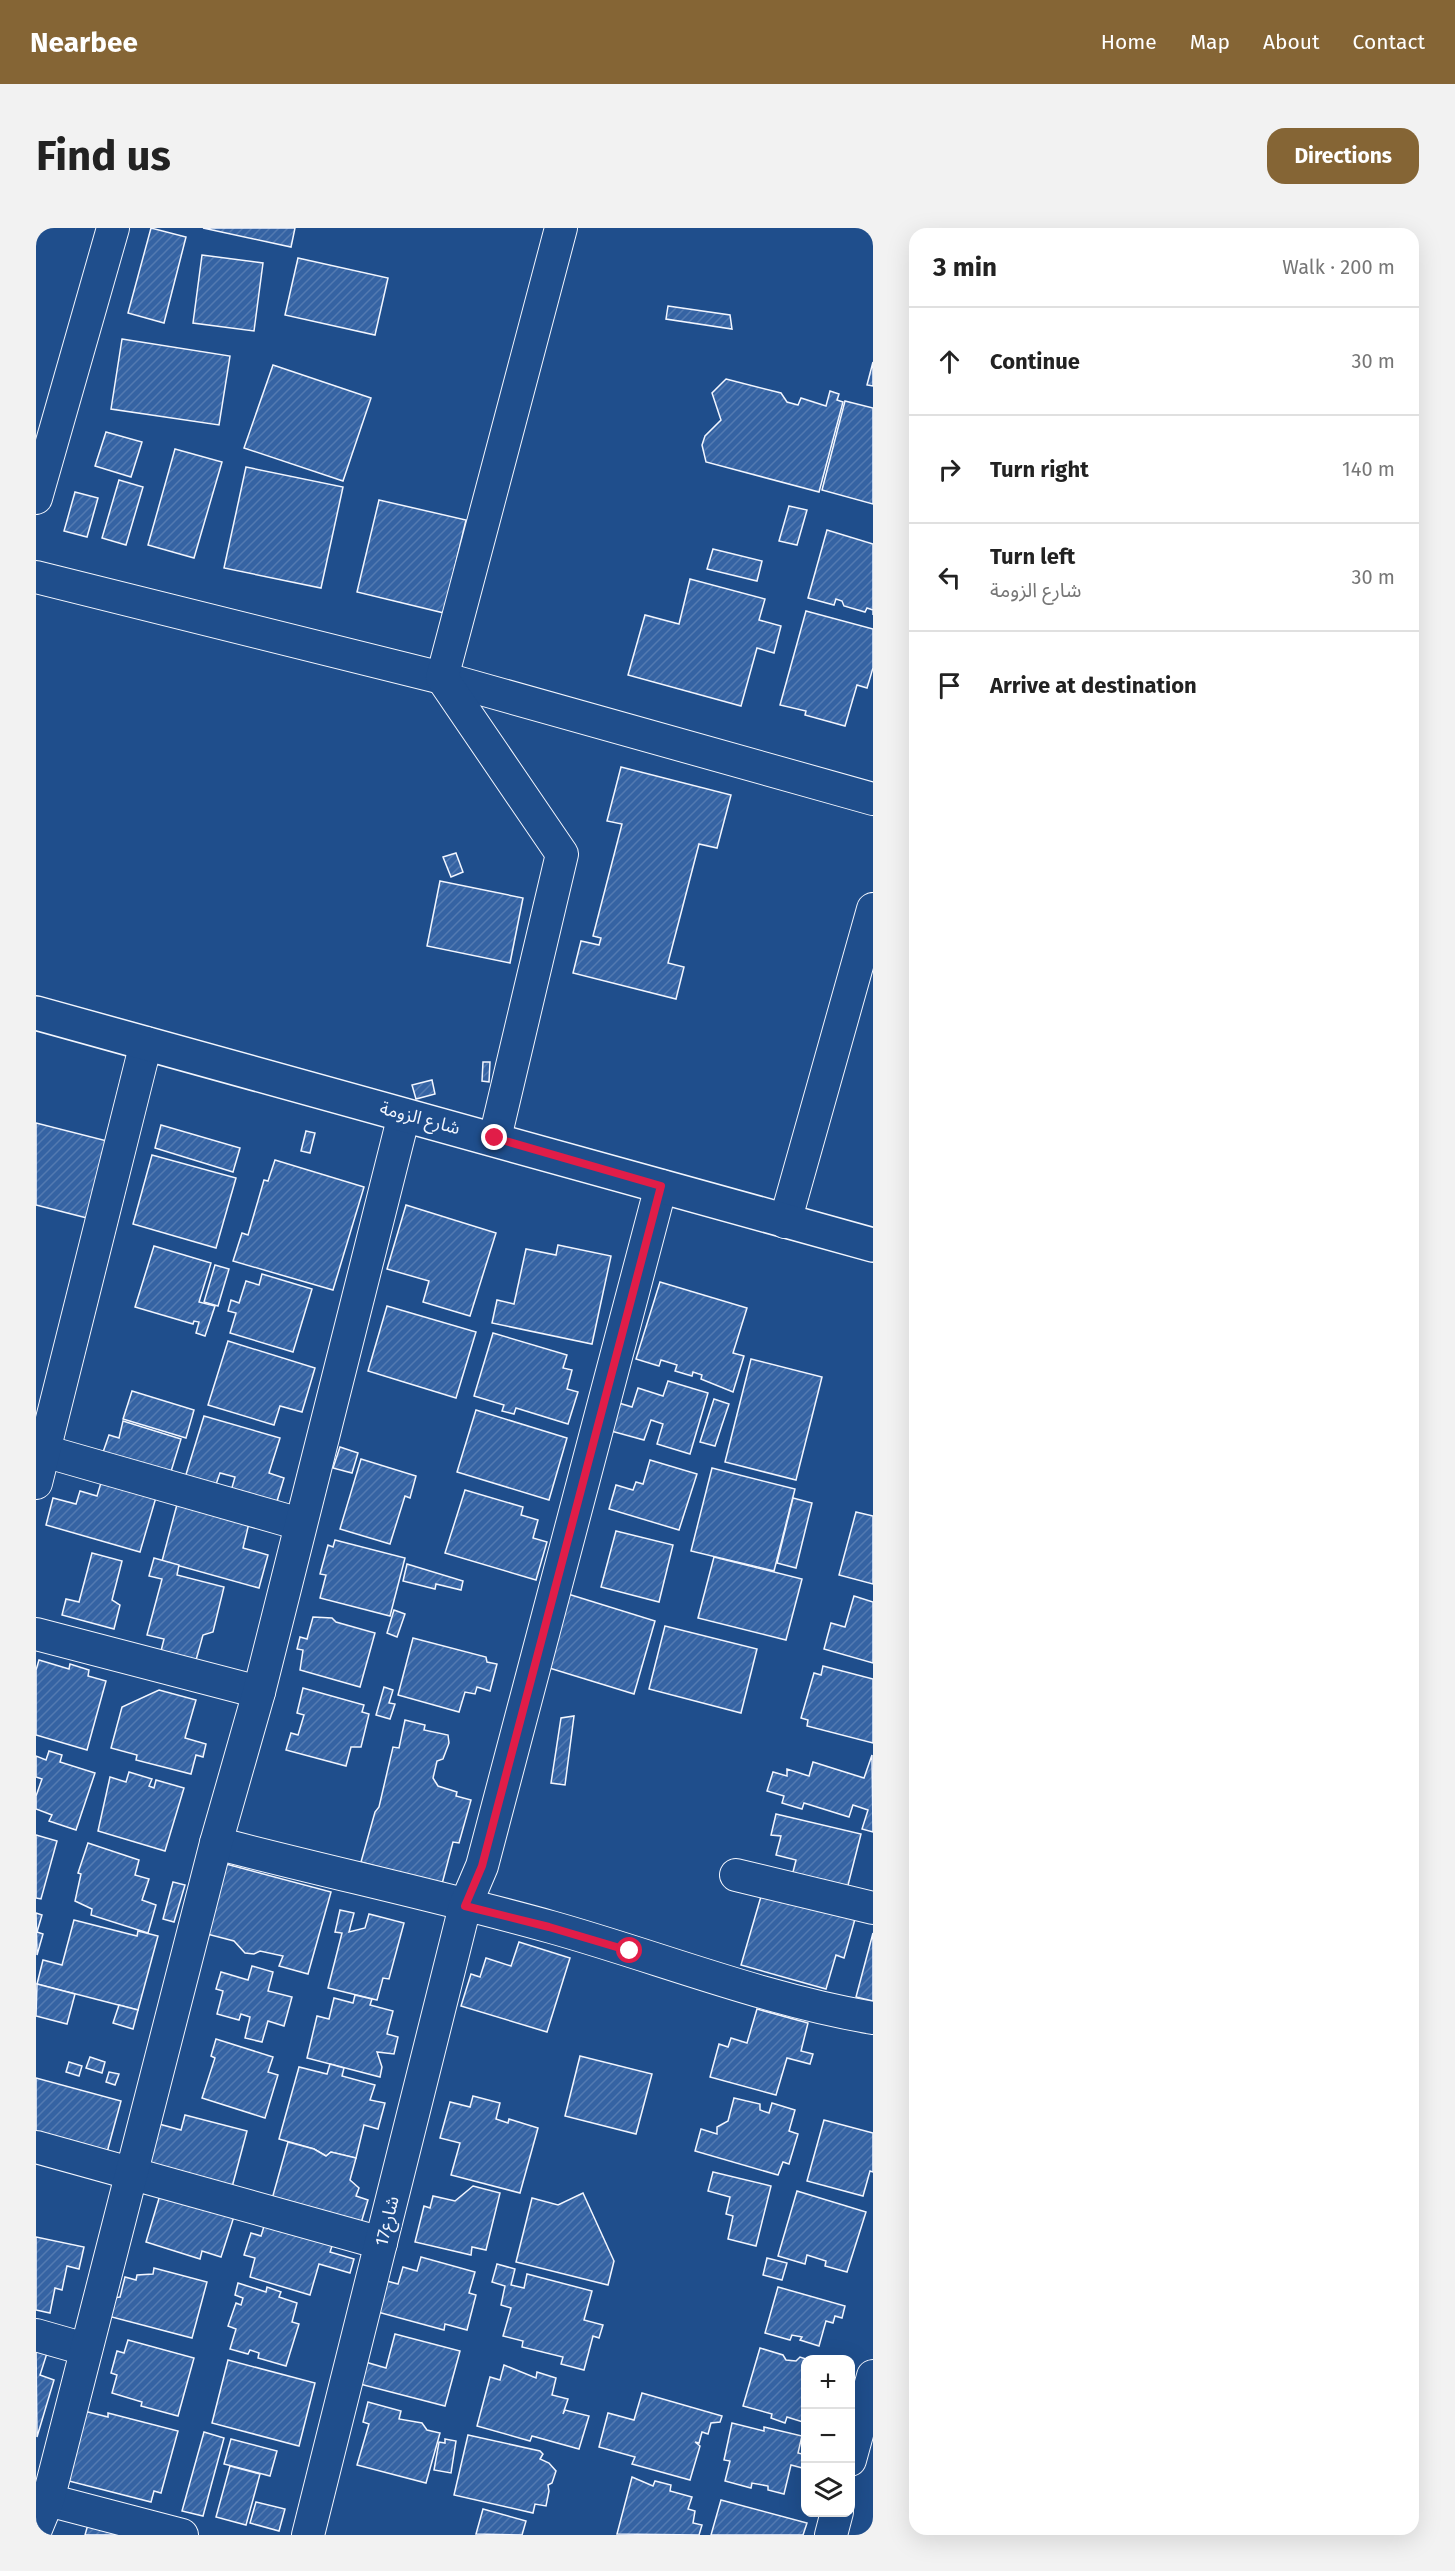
<!DOCTYPE html>
<html lang="en">
<head>
<meta charset="utf-8">
<style>
  body { margin:0; font-family:"Fira Sans","Noto Sans Arabic",sans-serif; background:#f2f2f2; color:#222 }
  .controls { position:absolute; right:18px; bottom:18px; display:grid; overflow:hidden; border-radius:12px; box-shadow:0 6px 24px #0002 }
  .controls button { width:54px; height:54px; display:grid; place-items:center; padding:0; border:0; border-bottom:2px solid #e0e0e0; background:#fff; color:#222; font:30px sans-serif }
  .stop { position:absolute; width:18px; height:18px; margin:-14px; border:4px solid #e11d48; border-radius:50%; background:#fff }
  .stop.end { background:#e11d48; border-color:#fff; box-shadow:0 2px 6px #0008 }
  .list { margin:0; padding:0; list-style:none }
  h2 { display:flex; justify-content:space-between; align-items:center; height:78px; margin:0; padding:0 24px; font-size:26px }
  h2 small { font-size:20px; font-weight:400; color:#767676 }
  .list li { display:grid; grid-template-columns:39px 1fr auto; gap:18px; align-items:center; box-sizing:border-box; height:108px; padding:0 24px; border-top:2px solid #e0e0e0 }
  .list b { display:block; font-size:22px; white-space:nowrap }
  .list p { margin:0; font-size:20px; white-space:nowrap; color:#767676 }
  .list em { font-size:20px; font-style:normal; color:#767676 }
  .icon { flex:none; width:33px; height:33px; fill:none; stroke:currentColor; stroke-width:2; stroke-linecap:round; stroke-linejoin:round }
  .map { position:relative; flex:none; width:837px; height:2307px; overflow:hidden; border-radius:18px }
  header { display:flex; align-items:center; gap:36px; box-sizing:border-box; height:84px; padding:0 30px; background:#856535; color:#fff }
  header strong { font-size:28px }
  nav { display:flex; gap:33px; margin-inline-start:auto; font-size:21px }
  .intro { display:flex; align-items:center; justify-content:space-between; box-sizing:border-box; height:144px; padding:0 36px }
  h1 { margin:0; font-size:42px }
  .button { padding:15px 27px; border-radius:18px; background:#856535; color:#fff; font-size:21px; font-weight:700 }
  main { display:flex; gap:36px; padding:0 36px }
  aside { flex:1; background:#fff; border-radius:18px; box-shadow:0 6px 24px #0002 }
  .map>svg:first-child { display:block }
  .building { fill:url(#building-hatch); stroke:#f2f6ff; stroke-width:1.5 }
  .lines { fill:none; stroke-linecap:round; stroke-linejoin:round }
  .street-casing { stroke:#f2f6ff; stroke-width:34 }
  .secondary-casing { stroke:#f2f6ff; stroke-width:36 }
  .street { stroke:#1f4e8c; stroke-width:32 }
  .secondary { stroke:#1f4e8c; stroke-width:33 }
  .route { stroke:#e11d48; stroke-width:8 }
  .labels { text-anchor:middle; dominant-baseline:central; stroke-width:4.5; stroke-linejoin:round; paint-order:stroke }
  .street-label { font-size:18px; fill:#f2f6ff; stroke:#1f4e8c }
</style>
</head>
<body>
<header>
<strong>Nearbee</strong>
<nav><a>Home</a><a>Map</a><a>About</a><a>Contact</a></nav>
</header>
<div class="intro"><h1>Find us</h1><a class="button">Directions</a></div>
<main>
<div class="map">
<svg width="837" height="2307" viewBox="0 0 837 2307">
  <defs>
    <pattern id="building-hatch" width="6" height="6" patternUnits="userSpaceOnUse" patternTransform="scale(1.5)"><rect width="6" height="6" fill="#3563a3"/><path d="M-1 1l2-2M0 6l6-6M5 7l2-2" fill="none" stroke="#537ab1"/></pattern>
  </defs>
  <rect width="100%" height="100%" fill="#1f4e8c"/>
  <g class="building">
    <polygon points="115,0 150,9 128,95 92,85"/>
    <polygon points="167,0 259,0 255,19"/>
    <polygon points="166,27 227,35 218,103 157,95"/>
    <polygon points="262,30 352,50 339,107 249,87"/>
    <polygon points="632,78 694,87 696,101 630,91"/>
    <polygon points="86,111 194,128 183,197 75,181"/>
    <polygon points="837,134 837,158 831,157"/>
    <polygon points="237,137 335,170 307,253 208,220"/>
    <polygon points="690,151 745,165 751,174 762,177 765,170 790,178 794,163 803,166 801,172 807,174 783,264 670,234 666,217 669,208 685,192 676,165"/>
    <polygon points="809,173 837,180 837,276 786,262"/>
    <polygon points="70,204 106,214 95,249 59,238"/>
    <polygon points="139,221 186,234 158,330 112,317"/>
    <polygon points="210,239 307,259 285,360 188,340"/>
    <polygon points="83,252 107,259 90,317 66,310"/>
    <polygon points="39,264 62,270 51,309 28,303"/>
    <polygon points="343,272 430,292 408,385 321,364"/>
    <polygon points="753,278 771,282 761,317 743,313"/>
    <polygon points="791,302 837,316 837,387 837,382 831,380 829,384 808,378 806,373 800,371 798,377 772,370"/>
    <polygon points="677,321 726,333 721,353 671,341"/>
    <polygon points="654,351 729,371 723,392 745,398 738,425 721,420 705,478 592,447 609,387 643,396"/>
    <polygon points="770,383 837,401 837,440 831,460 821,457 809,498 769,487 770,483 744,477"/>
    <polygon points="585,539 695,567 681,620 663,616 632,735 648,739 640,771 537,745 545,713 563,717 565,710 557,708 586,596 571,593"/>
    <polygon points="420,625 427,644 415,649 407,629"/>
    <polygon points="404,653 487,670 474,735 391,718"/>
    <polygon points="447,834 454,834 453,854 446,853"/>
    <polygon points="396,852 399,866 380,871 376,857"/>
    <polygon points="0,895 75,914 55,991 0,977"/>
    <polygon points="125,897 204,920 197,944 119,920"/>
    <polygon points="270,903 279,905 274,925 265,923"/>
    <polygon points="116,927 200,950 180,1020 97,996"/>
    <polygon points="239,932 328,959 297,1062 197,1033 206,1005 212,1007 228,952 232,953"/>
    <polygon points="370,977 460,1005 434,1088 387,1074 393,1053 351,1041"/>
    <polygon points="522,1017 575,1028 556,1116 456,1095 461,1072 478,1076 490,1021 520,1027"/>
    <polygon points="118,1018 175,1035 163,1074 179,1078 169,1108 160,1105 163,1094 158,1093 157,1096 99,1079"/>
    <polygon points="179,1037 193,1041 182,1078 168,1074"/>
    <polygon points="226,1046 276,1061 257,1124 194,1105 200,1085 192,1083 195,1072 203,1075 210,1053 223,1057"/>
    <polygon points="624,1054 711,1080 697,1125 708,1128 697,1164 665,1151 666,1147 657,1144 656,1148 639,1143 641,1137 625,1132 623,1138 600,1131"/>
    <polygon points="351,1078 440,1104 420,1170 332,1143"/>
    <polygon points="457,1105 531,1127 527,1140 536,1142 531,1161 542,1164 532,1196 480,1180 478,1186 466,1183 468,1177 438,1168"/>
    <polygon points="192,1113 279,1140 266,1184 244,1178 238,1197 172,1177"/>
    <polygon points="715,1131 786,1149 760,1252 689,1234"/>
    <polygon points="632,1153 672,1165 654,1226 621,1216 627,1196 615,1192 608,1212 575,1203 583,1175 596,1179 602,1160 627,1168"/>
    <polygon points="96,1163 158,1182 150,1210 87,1191"/>
    <polygon points="678,1171 693,1176 679,1218 664,1214"/>
    <polygon points="440,1182 531,1210 513,1272 421,1244"/>
    <polygon points="168,1188 244,1210 233,1245 248,1250 239,1280 193,1270 199,1249 184,1245 178,1262 148,1253"/>
    <polygon points="87,1193 145,1211 133,1250 65,1230 73,1207 83,1210"/>
    <polygon points="304,1219 322,1225 316,1245 297,1240"/>
    <polygon points="325,1231 380,1248 374,1270 369,1268 354,1316 304,1301"/>
    <polygon points="614,1232 661,1246 643,1302 573,1281 580,1257 597,1262 600,1254 607,1256"/>
    <polygon points="676,1240 759,1261 738,1343 655,1323"/>
    <polygon points="67,1248 123,1259 104,1324 10,1297 17,1270 40,1276 44,1263 61,1268"/>
    <polygon points="429,1262 487,1279 485,1287 502,1292 497,1310 511,1314 500,1352 409,1325"/>
    <polygon points="143,1269 214,1291 207,1320 232,1327 223,1360 126,1333"/>
    <polygon points="757,1270 776,1275 760,1340 741,1335"/>
    <polygon points="820,1284 837,1288 837,1356 803,1347"/>
    <polygon points="580,1303 637,1317 623,1374 565,1359"/>
    <polygon points="299,1312 369,1330 354,1388 284,1370 290,1347 284,1346 292,1317 297,1319"/>
    <polygon points="56,1325 86,1333 76,1372 84,1377 78,1401 26,1387 30,1371 43,1374"/>
    <polygon points="678,1329 766,1351 750,1412 662,1390"/>
    <polygon points="118,1330 143,1337 141,1347 188,1359 177,1404 167,1407 160,1432 125,1423 128,1411 111,1407 126,1351 113,1348"/>
    <polygon points="371,1336 427,1353 425,1362 400,1356 399,1361 367,1353"/>
    <polygon points="532,1366 619,1393 598,1466 510,1439"/>
    <polygon points="818,1368 837,1374 837,1435 788,1421 795,1395 809,1399"/>
    <polygon points="358,1382 369,1386 361,1409 351,1405"/>
    <polygon points="277,1389 296,1390 300,1394 339,1405 324,1459 264,1442 267,1422 261,1421 264,1409 271,1411"/>
    <polygon points="629,1398 721,1421 705,1485 613,1461"/>
    <polygon points="377,1410 450,1429 451,1434 461,1436 454,1463 441,1459 439,1466 429,1464 423,1484 362,1467"/>
    <polygon points="3,1432 33,1441 34,1436 53,1442 52,1448 70,1453 51,1522 0,1507 0,1442"/>
    <polygon points="787,1438 837,1451 837,1515 771,1498 772,1492 765,1490 778,1445 785,1447"/>
    <polygon points="348,1459 357,1462 353,1475 359,1476 354,1491 340,1487"/>
    <polygon points="267,1460 328,1477 326,1484 333,1486 325,1519 315,1519 310,1538 250,1522 255,1505 262,1507 268,1487 261,1485"/>
    <polygon points="123,1462 160,1472 149,1510 170,1516 167,1529 160,1527 155,1546 100,1532 101,1527 75,1520 86,1479"/>
    <polygon points="538,1488 529,1557 515,1555 525,1490"/>
    <polygon points="369,1492 389,1497 388,1502 412,1507 413,1515 407,1531 401,1533 397,1550 402,1558 421,1564 420,1568 435,1572 423,1615 417,1614 406,1656 325,1634 339,1584 343,1579 357,1519 363,1520"/>
    <polygon points="13,1523 26,1527 24,1534 59,1545 40,1602 13,1593 16,1587 0,1581 0,1568 6,1551 0,1549 0,1528 10,1532"/>
    <polygon points="836,1527 837,1604 826,1601 832,1582 817,1577 813,1589 768,1575 766,1581 746,1575 748,1568 731,1563 737,1544 751,1548 751,1541 773,1548 777,1534 828,1550"/>
    <polygon points="93,1544 116,1551 113,1558 118,1560 120,1552 148,1560 129,1623 62,1603 74,1549 90,1554"/>
    <polygon points="740,1586 825,1606 810,1665 755,1652 760,1632 740,1627 745,1608 735,1607"/>
    <polygon points="0,1607 21,1613 5,1671 0,1670"/>
    <polygon points="52,1615 103,1632 99,1647 113,1651 106,1672 120,1677 112,1705 55,1687 56,1681 39,1673 45,1646 42,1645"/>
    <polygon points="190,1636 295,1664 272,1746 243,1738 247,1728 224,1723 218,1726 209,1725 198,1713 171,1706"/>
    <polygon points="137,1654 149,1657 138,1694 127,1691"/>
    <polygon points="726,1665 819,1691 808,1730 800,1727 790,1761 705,1737"/>
    <polygon points="304,1682 318,1685 313,1704 329,1700 333,1686 368,1695 353,1751 347,1750 341,1772 292,1760 306,1705 299,1704"/>
    <polygon points="0,1685 6,1687 1,1704 7,1706 1,1727"/>
    <polygon points="38,1692 101,1708 102,1703 122,1708 102,1782 1,1756 7,1732 26,1737"/>
    <polygon points="837,1705 837,1773 820,1769"/>
    <polygon points="483,1714 534,1730 511,1804 425,1778 435,1746 444,1749 450,1730 475,1738"/>
    <polygon points="216,1738 237,1744 232,1763 256,1769 248,1798 232,1793 226,1814 209,1810 214,1789 205,1786 203,1792 181,1786 187,1763 180,1761 185,1744 212,1752"/>
    <polygon points="1,1756 39,1766 31,1796 0,1788"/>
    <polygon points="319,1767 336,1771 334,1777 357,1783 351,1806 362,1809 358,1826 341,1824 346,1839 344,1849 271,1830 281,1788 293,1791 298,1770 317,1775"/>
    <polygon points="83,1777 102,1782 97,1801 77,1795"/>
    <polygon points="721,1781 772,1795 765,1823 777,1826 774,1836 751,1830 740,1867 674,1849 683,1816 692,1819 695,1810 711,1815"/>
    <polygon points="180,1811 237,1829 232,1844 242,1847 229,1890 166,1870 179,1830 175,1828"/>
    <polygon points="544,1828 616,1846 600,1906 529,1888"/>
    <polygon points="54,1829 69,1834 66,1845 50,1840"/>
    <polygon points="33,1834 46,1838 43,1848 30,1844"/>
    <polygon points="294,1836 308,1840 306,1848 339,1857 334,1872 349,1875 342,1901 328,1897 320,1930 295,1924 290,1928 278,1921 243,1911 263,1839 291,1846"/>
    <polygon points="73,1844 83,1846 79,1857 70,1854"/>
    <polygon points="0,1850 85,1873 70,1928 0,1909"/>
    <polygon points="437,1868 464,1875 460,1891 472,1895 473,1891 502,1900 484,1965 415,1947 424,1915 404,1910 414,1874 434,1879"/>
    <polygon points="698,1870 724,1876 724,1882 733,1885 736,1875 759,1882 753,1903 762,1906 753,1936 747,1934 742,1947 659,1923 665,1901 681,1906 681,1899 692,1893"/>
    <polygon points="149,1887 211,1903 195,1963 111,1940 123,1896 145,1902"/>
    <polygon points="788,1892 837,1905 837,1944 834,1943 827,1968 771,1953"/>
    <polygon points="252,1914 278,1921 290,1928 295,1924 320,1930 314,1952 323,1960 320,1968 332,1972 325,1995 236,1971"/>
    <polygon points="677,1944 735,1958 720,2018 692,2011 697,1988 690,1986 694,1969 672,1963"/>
    <polygon points="127,1957 201,1979 185,2029 166,2023 164,2031 110,2014"/>
    <polygon points="437,1958 464,1965 450,2022 436,2019 435,2027 379,2014 388,1978 394,1980 397,1968 419,1973"/>
    <polygon points="761,1963 830,1984 811,2044 789,2038 790,2033 771,2027 769,2036 742,2028"/>
    <polygon points="547,1965 578,2033 572,2057 480,2034 496,1970 522,1977"/>
    <polygon points="230,1992 298,2012 294,2024 318,2031 314,2045 283,2036 274,2067 214,2049 219,2030 208,2027 215,2005 225,2008"/>
    <polygon points="0,2009 48,2019 43,2041 31,2038 26,2062 19,2060 14,2085 0,2082"/>
    <polygon points="385,2029 439,2044 433,2065 440,2067 431,2102 409,2096 408,2102 338,2083 347,2052 362,2056 367,2039 381,2043"/>
    <polygon points="731,2030 751,2035 746,2052 727,2047"/>
    <polygon points="461,2036 479,2041 475,2057 488,2060 491,2046 556,2063 548,2092 567,2097 563,2110 557,2108 548,2142 525,2136 527,2129 486,2119 487,2113 467,2108 475,2080 465,2077 469,2058 456,2054"/>
    <polygon points="118,2040 171,2054 156,2110 72,2088 76,2070 84,2069 89,2049 100,2052 101,2047 117,2046"/>
    <polygon points="202,2055 230,2064 231,2059 245,2064 243,2069 261,2075 256,2094 263,2096 250,2138 222,2130 223,2125 214,2122 212,2126 194,2121 200,2101 192,2098 200,2075 205,2077 207,2070 199,2067"/>
    <polygon points="742,2059 809,2078 806,2090 799,2088 797,2095 790,2093 783,2118 764,2112 766,2109 756,2107 754,2112 729,2105"/>
    <polygon points="359,2106 424,2123 409,2178 320,2155 326,2133 350,2140"/>
    <polygon points="92,2112 158,2130 142,2188 105,2178 106,2174 76,2165 81,2147 75,2145 81,2123 88,2125"/>
    <polygon points="0,2119 12,2122 4,2147 18,2152 1,2209"/>
    <polygon points="724,2120 747,2127 750,2132 760,2133 764,2129 773,2132 770,2132 770,2195 751,2189 749,2195 735,2190 736,2186 707,2178"/>
    <polygon points="192,2132 279,2155 263,2218 176,2195"/>
    <polygon points="468,2137 500,2150 501,2144 520,2150 516,2167 532,2171 527,2186 529,2182 553,2188 543,2221 496,2208 494,2213 441,2198 454,2149 464,2152"/>
    <polygon points="606,2165 686,2188 684,2194 675,2195 672,2206 666,2204 663,2215 659,2214 664,2218 654,2252 596,2236 599,2229 563,2219 572,2185 598,2192"/>
    <polygon points="332,2174 365,2183 363,2191 386,2195 391,2202 404,2205 390,2255 321,2237 333,2196 327,2194"/>
    <polygon points="48,2183 72,2189 72,2185 142,2203 125,2265 118,2263 115,2274 29,2252"/>
    <polygon points="696,2195 728,2203 728,2199 766,2208 762,2225 770,2227 770,2241 755,2237 748,2266 732,2262 732,2258 716,2255 715,2260 689,2253 694,2233 688,2232"/>
    <polygon points="168,2204 188,2210 167,2288 146,2283"/>
    <polygon points="432,2207 504,2223 507,2226 504,2231 513,2235 520,2243 516,2255 512,2257 513,2263 510,2278 499,2276 497,2285 418,2267"/>
    <polygon points="195,2211 241,2223 234,2248 188,2236"/>
    <polygon points="409,2211 420,2213 415,2245 398,2242 403,2214 409,2215"/>
    <polygon points="194,2238 224,2246 210,2297 180,2289"/>
    <polygon points="596,2249 617,2258 619,2253 635,2257 634,2263 656,2269 652,2281 659,2283 657,2295 666,2297 663,2307 581,2306"/>
    <polygon points="685,2272 771,2295 767,2307 675,2307"/>
    <polygon points="220,2274 249,2281 243,2303 214,2295"/>
    <polygon points="447,2281 490,2293 486,2307 440,2306"/>
    <polygon points="53,2293 105,2307 49,2307"/>
  </g>
  <g class="lines">
    <defs>
      <g id="street">
        <polyline points="0,270 77,0"/>
        <polyline points="0,349 406,450 837,571"/>
        <polyline points="459,910 526,626 406,450 525,0"/>
        <polyline points="749,994 837,681"/>
        <polyline points="8,1223 264,1296"/>
        <polyline points="0,1255 110,815"/>
        <polyline points="0,1406 223,1464"/>
        <path d="M180,1615C291,1644 404,1668 515,1699C622,1729 726,1771 837,1790"/>
        <polyline points="700,1647 837,1680"/>
        <polyline points="0,1919 345,2015"/>
        <polyline points="0,2107 49,2121"/>
        <polyline points="814,2232 837,2148"/>
        <polyline points="12,2272 146,2307"/>
        <polyline points="0,2301 12,2272 180,1615 223,1464 368,887"/>
        <polyline points="272,2307 429,1678 446,1638 625,958"/>
        <polyline points="795,2307 801,2284"/>
      </g>
      <polyline id="secondary" points="0,785 837,1017"/>
    </defs>
    <use href="#street" class="street-casing"/>
    <use href="#secondary" class="secondary-casing"/>
    <use href="#street" class="street"/>
    <use href="#secondary" class="secondary"/>
  </g>
  <g class="lines">
    <polyline class="route" points="459,910 625,958 446,1638 429,1678 513,1699 594,1723"/>
  </g>
  <g class="labels">
    <g class="street-label">
      <text transform="translate(384 890) rotate(15)">شارع الزومة</text>
      <text transform="translate(351 1993) rotate(-76)">شارع17</text>
    </g>
  </g>
</svg>
<div class="controls">
<button>+</button>
<button>−</button>
<button><svg class="icon" aria-label="layers" viewBox="0 0 24 24"><path d="M12 4l9 5-9 5-9-5zM3 14l9 5 9-5"/></svg></button>
</div>
<div class="stop" style="left:594px;top:1723px"></div>
<div class="stop end" style="left:459px;top:910px"></div>
</div>
<aside>
<h2>3 min<small>Walk · 200 m</small></h2>
<ul class="list">
<li><svg class="icon" aria-label="ahead" viewBox="0 0 24 24"><path d="M12 20V5M6 11l6-6 6 6"/></svg><div><b>Continue</b></div><em>30 m</em></li>
<li><svg class="icon" aria-label="right" viewBox="0 0 24 24"><path d="M7 20v-9h11M14 6l5 5-5 5"/></svg><div><b>Turn right</b></div><em>140 m</em></li>
<li><svg class="icon" aria-label="left" viewBox="0 0 24 24"><path d="M17 20v-9H6M10 6l-5 5 5 5"/></svg><div><b>Turn left</b><p>شارع الزومة</p></div><em>30 m</em></li>
<li><svg class="icon" aria-label="arrive" viewBox="0 0 24 24"><path d="M6 21V4h12l-3 4 3 4H6"/></svg><div><b>Arrive at destination</b></div></li>
</ul>
</aside>
</main>
</body>
</html>
